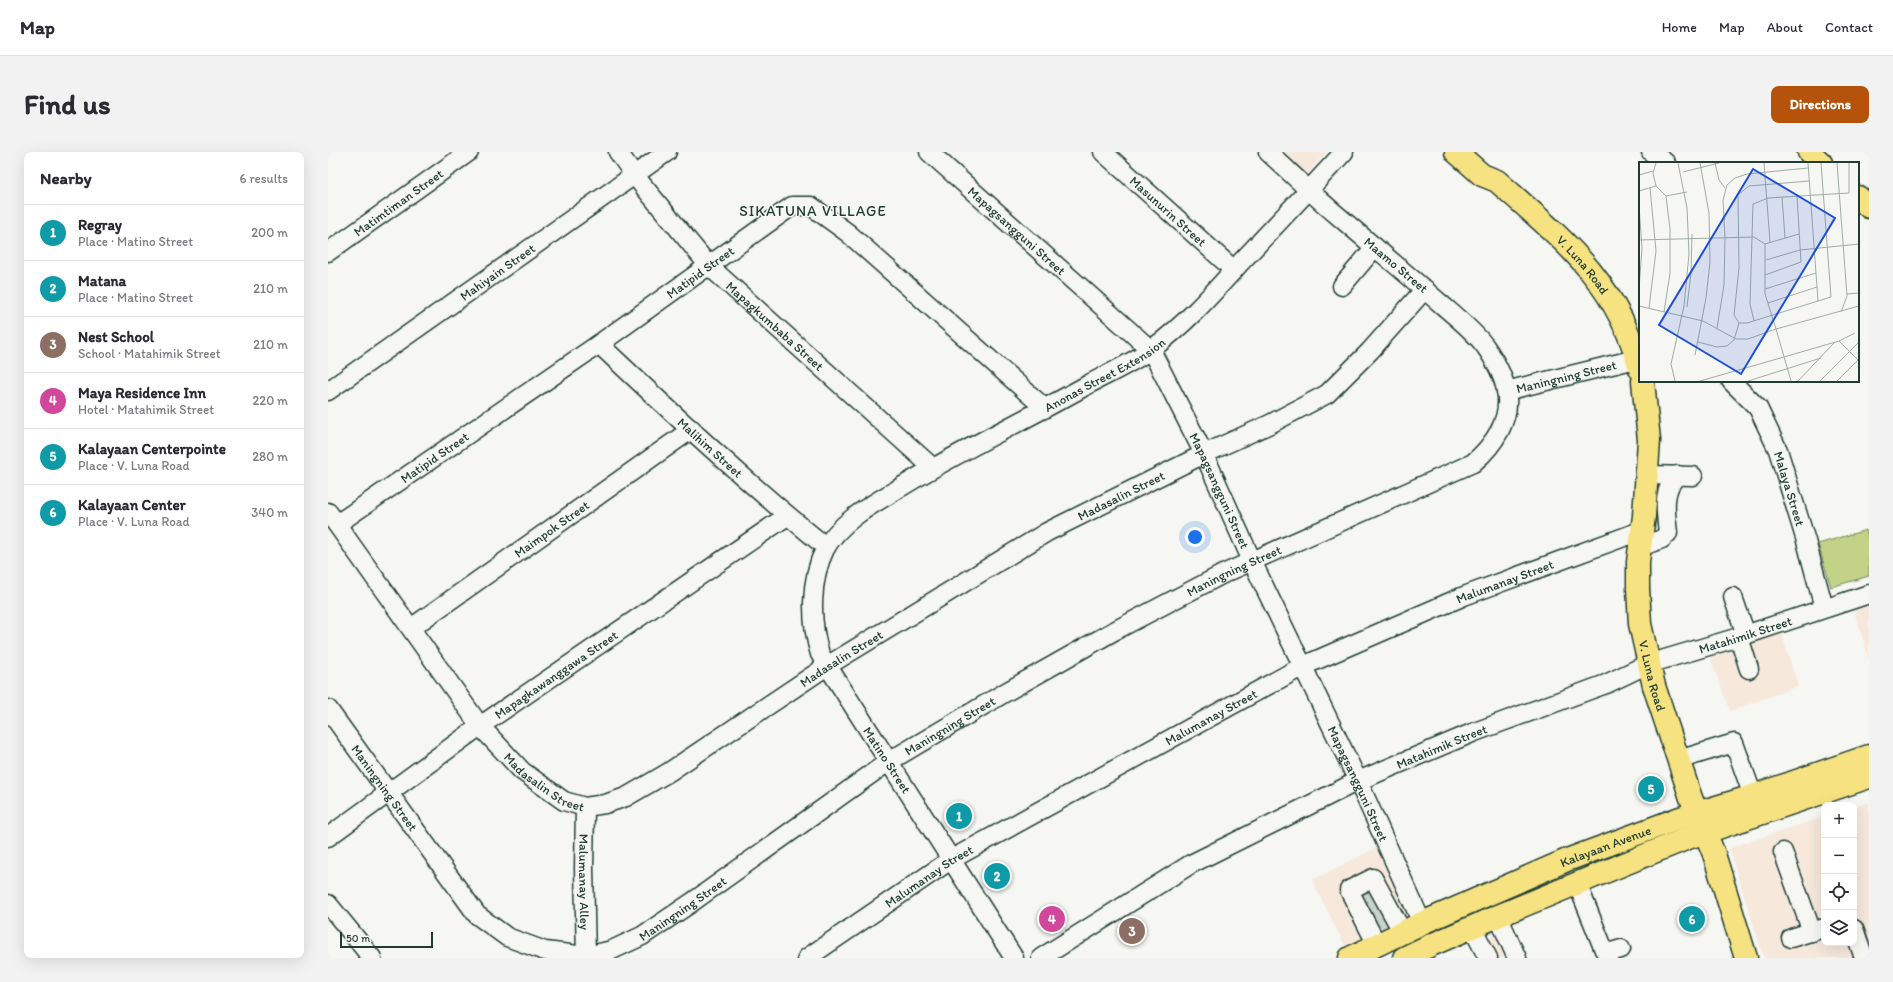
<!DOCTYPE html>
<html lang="en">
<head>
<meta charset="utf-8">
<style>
  body { margin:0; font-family:Itim,sans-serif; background:#f2f2f3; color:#2b2b33 }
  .controls { position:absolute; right:12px; bottom:12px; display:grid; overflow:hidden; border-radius:8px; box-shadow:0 4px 16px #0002 }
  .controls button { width:36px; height:36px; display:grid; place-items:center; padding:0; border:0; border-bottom:1px solid #e1e1e2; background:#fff; color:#2b2b33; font:20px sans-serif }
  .scale { position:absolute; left:12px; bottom:10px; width:93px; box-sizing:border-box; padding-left:4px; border:2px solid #1f3d34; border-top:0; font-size:11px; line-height:14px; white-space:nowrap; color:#1f3d34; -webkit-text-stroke:3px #f6f6f2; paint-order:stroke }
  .you { position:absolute; left:867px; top:385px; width:14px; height:14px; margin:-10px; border:3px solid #fff; border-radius:50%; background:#1a73e8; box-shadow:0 0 0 6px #1a73e833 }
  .badge { display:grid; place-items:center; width:26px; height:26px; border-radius:50%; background:#b45309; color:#fff; font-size:13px; font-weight:700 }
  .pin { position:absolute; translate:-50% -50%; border:2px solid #fff; box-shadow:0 1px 4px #0006 }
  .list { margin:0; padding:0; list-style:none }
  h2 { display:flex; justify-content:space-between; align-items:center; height:52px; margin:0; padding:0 16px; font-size:17px }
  h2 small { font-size:13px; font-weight:400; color:#7c7c81 }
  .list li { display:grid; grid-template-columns:26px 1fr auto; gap:12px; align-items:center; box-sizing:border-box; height:56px; padding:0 16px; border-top:1px solid #e1e1e2 }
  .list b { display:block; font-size:15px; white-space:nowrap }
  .list p { margin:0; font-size:13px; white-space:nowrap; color:#7c7c81 }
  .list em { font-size:13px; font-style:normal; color:#7c7c81 }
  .icon { flex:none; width:22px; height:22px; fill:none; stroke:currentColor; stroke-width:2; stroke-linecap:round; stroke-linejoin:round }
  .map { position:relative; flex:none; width:1541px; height:806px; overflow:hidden; border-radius:8px }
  header { display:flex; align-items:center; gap:24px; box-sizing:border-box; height:56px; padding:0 20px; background:#fff; border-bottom:1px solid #e1e1e2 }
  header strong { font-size:19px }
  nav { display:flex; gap:22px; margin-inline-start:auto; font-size:14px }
  .intro { display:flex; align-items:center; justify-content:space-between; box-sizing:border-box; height:96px; padding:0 24px }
  h1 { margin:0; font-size:28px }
  .button { padding:10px 18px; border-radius:8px; background:#b45309; color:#fff; font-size:14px; font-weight:700 }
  main { display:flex; gap:24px; padding:0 24px }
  aside { flex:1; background:#fff; border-radius:8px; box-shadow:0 4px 16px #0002 }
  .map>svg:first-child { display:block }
  .built { fill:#f7e8dc }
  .green { fill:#c2d388; stroke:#70885e }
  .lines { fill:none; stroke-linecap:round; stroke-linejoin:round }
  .minor-tunnel { stroke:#cbd1cc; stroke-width:18; stroke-dasharray:18 9; stroke-linecap:butt }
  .minor-casing { stroke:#1f3d34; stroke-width:21 }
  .major-casing { stroke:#1f3d34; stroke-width:25 }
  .minor { stroke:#f6f6f2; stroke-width:18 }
  .major { stroke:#f7e281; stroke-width:22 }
  .labels { text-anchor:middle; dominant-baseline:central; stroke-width:3; stroke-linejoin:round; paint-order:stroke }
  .street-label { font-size:13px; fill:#1f3d34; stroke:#f6f6f2 }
  .quarter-label { font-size:15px; letter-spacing:1px; fill:#1f3d34; stroke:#f6f6f2 }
  .inset-road { fill:none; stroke:#a0aca6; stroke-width:1 }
  .view { fill:#1d4ed8; fill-opacity:0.15; stroke:#1d4ed8; stroke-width:2 }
  .inset-edge { fill:none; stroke:#1f3d34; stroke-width:2 }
</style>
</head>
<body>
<header>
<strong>Map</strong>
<nav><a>Home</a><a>Map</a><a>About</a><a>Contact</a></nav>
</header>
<div class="intro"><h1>Find us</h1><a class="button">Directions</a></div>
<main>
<aside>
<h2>Nearby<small>6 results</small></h2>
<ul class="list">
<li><span class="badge" style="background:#0f9aa8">1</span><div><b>Regray</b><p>Place · Matino Street</p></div><em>200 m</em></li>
<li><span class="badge" style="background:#0f9aa8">2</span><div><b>Matana</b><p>Place · Matino Street</p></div><em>210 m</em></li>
<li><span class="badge" style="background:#8d6e63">3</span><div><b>Nest School</b><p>School · Matahimik Street</p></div><em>210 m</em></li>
<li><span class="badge" style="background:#d1479c">4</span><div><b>Maya Residence Inn</b><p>Hotel · Matahimik Street</p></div><em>220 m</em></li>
<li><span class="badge" style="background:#0f9aa8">5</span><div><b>Kalayaan Centerpointe</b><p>Place · V. Luna Road</p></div><em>280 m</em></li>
<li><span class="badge" style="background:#0f9aa8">6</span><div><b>Kalayaan Center</b><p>Place · V. Luna Road</p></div><em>340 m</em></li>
</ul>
</aside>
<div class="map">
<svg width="1541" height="806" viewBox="0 0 1541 806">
  <rect width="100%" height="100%" fill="#f6f6f2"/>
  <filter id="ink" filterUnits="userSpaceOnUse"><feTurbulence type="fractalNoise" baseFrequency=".025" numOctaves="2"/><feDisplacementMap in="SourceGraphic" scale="8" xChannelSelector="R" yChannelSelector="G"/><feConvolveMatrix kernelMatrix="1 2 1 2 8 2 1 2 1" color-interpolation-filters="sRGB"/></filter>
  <g filter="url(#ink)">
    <g class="built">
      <polygon points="951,0 999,0 977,24"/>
      <polygon points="1541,453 1541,507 1526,458"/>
      <polygon points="1453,480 1470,534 1402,559 1382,505"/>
      <polygon points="1541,650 1541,806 1436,806 1401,696 1496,665 1496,791 1526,791 1526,655"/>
      <polygon points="1056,692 1089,765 1020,800 984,728"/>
      <polygon points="1181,777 1193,806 1156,806 1148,791"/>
    </g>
    <polygon class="green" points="1538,378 1541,389 1541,424 1503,435 1490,392"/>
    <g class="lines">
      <g class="minor-tunnel">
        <polyline points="1036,747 1047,741"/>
        <polyline points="1042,760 1054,755"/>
        <polyline points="1049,773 1060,767"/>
      </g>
      <defs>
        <g id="minor">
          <path id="s1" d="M290,0L307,24L381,114L604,315"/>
          <path id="s2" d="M601,0L823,198L876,302L924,409L1030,629L1094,771"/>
          <path id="s3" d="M775,0L906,118"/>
          <polyline points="1323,0 1338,11"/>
          <path id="s4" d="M0,100L141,0"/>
          <polyline points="1014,134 1047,95"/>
          <path id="s5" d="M271,192C344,261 419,331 498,395"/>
          <path id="s6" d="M1403,229L1430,256L1450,298L1478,389L1496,456"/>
          <path id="s7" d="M0,239L339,0"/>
          <path id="s8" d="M1178,239L1312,206"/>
          <polyline points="1319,323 1365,324"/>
          <path id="s9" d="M0,360L152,574L194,619L236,649L257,655L277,652L298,645L341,620L499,514L719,380L876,302L942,272L999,242L1042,199L1097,137"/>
          <path id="s10" d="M9,372L271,192L464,54H483L520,81L711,251L716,257"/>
          <path d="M1312,395L1334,387L1340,381C1338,362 1333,337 1350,323"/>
          <polyline points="1405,445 1418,483"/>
          <path id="s11" d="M83,476L364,277"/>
          <polyline points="1411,485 1421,517"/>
          <path id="s12" d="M0,557L149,763L179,785L217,799L258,804L284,798L314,784L363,751L560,610L678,540L786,479L895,422L1145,311C1166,293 1184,267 1178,238C1175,222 1166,207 1157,194C1145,178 1128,165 1113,152C1079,122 1044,93 1009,63C985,43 963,21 940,0"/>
          <polyline points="1350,608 1406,591 1425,644"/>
          <path id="s13" d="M257,655L256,716L258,806"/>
          <path id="s14" d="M0,685L152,574L459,364"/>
          <polyline points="1455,700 1484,780"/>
          <polyline points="1249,731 1276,798 1280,801 1293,797"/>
          <polyline points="0,752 44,806"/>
          <polyline points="1170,764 1189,806"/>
          <polyline points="1144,775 1160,806"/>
          <polyline points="1526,777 1536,806"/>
          <polyline points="1463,786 1496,776"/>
          <polyline points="1049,793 1021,738 1045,726 1075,781"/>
          <path id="s15" d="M479,806L624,707L975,514L1136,444L1315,378"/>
          <path id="s16" d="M686,806L492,502C482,470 482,427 497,397C511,371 541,354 565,340C628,300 696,269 761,232C782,221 806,210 825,196C859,171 885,141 913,110C948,73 982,37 1016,0"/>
          <path id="s17" d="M713,806L863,712L1030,629L1144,581L1278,532L1320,512L1411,485L1541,442"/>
        </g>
        <g id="major">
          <path id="s18" d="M1128,0L1154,23L1169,29C1233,86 1290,130 1312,217"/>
          <polyline points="1481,0 1493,11"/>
          <polyline points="1530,45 1541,55"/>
          <path id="s19" d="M1315,229L1321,288L1316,364L1310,410V436L1312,472L1326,534L1363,646L1386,702L1418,806"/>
          <path id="s20" d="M1022,806L1094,771L1239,708L1352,666L1425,644L1541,604"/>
          <polyline points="1076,806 1103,793 1170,764 1323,701 1360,686 1541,625"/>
        </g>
      </defs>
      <use href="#minor" class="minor-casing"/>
      <use href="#major" class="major-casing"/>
      <use href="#minor" class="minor"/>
      <use href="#major" class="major"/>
    </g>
  </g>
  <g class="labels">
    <g class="street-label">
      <text stroke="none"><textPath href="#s4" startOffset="86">Matimtiman Street</textPath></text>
      <text stroke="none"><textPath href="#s3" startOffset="88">Masunurin Street</textPath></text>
      <text stroke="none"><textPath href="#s2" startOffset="118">Mapagsangguni Street</textPath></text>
      <text transform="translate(1068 113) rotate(40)">Maamo Street</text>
      <text stroke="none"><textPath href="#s18" startOffset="171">V. Luna Road</textPath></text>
      <text stroke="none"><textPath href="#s7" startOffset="207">Mahiyain Street</textPath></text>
      <text stroke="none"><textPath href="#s10" startOffset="442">Matipid Street</textPath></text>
      <text stroke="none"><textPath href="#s1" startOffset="235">Mapagkumbaba Street</textPath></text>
      <text stroke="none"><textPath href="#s16" startOffset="800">Anonas Street Extension</textPath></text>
      <text stroke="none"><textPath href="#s8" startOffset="62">Maningning Street</textPath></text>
      <text stroke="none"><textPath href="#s5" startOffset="152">Malihim Street</textPath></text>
      <text stroke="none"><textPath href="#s10" startOffset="118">Matipid Street</textPath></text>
      <text stroke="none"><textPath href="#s6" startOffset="125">Malaya Street</textPath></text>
      <text stroke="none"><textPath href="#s2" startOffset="454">Mapagsangguni Street</textPath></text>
      <text stroke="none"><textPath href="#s9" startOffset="1020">Madasalin Street</textPath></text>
      <text stroke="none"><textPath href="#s11" startOffset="172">Maimpok Street</textPath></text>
      <text stroke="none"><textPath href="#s12" startOffset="1130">Maningning Street</textPath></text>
      <text stroke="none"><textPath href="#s15" startOffset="795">Malumanay Street</textPath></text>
      <text stroke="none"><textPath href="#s17" startOffset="778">Matahimik Street</textPath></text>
      <text stroke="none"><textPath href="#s9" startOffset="696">Madasalin Street</textPath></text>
      <text stroke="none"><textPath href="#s14" startOffset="280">Mapagkawanggawa Street</textPath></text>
      <text stroke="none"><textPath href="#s19" startOffset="297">V. Luna Road</textPath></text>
      <text stroke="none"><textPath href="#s15" startOffset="471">Malumanay Street</textPath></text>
      <text stroke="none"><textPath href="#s12" startOffset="806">Maningning Street</textPath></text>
      <text stroke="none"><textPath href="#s17" startOffset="454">Matahimik Street</textPath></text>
      <text transform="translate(559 608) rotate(57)">Matino Street</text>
      <text stroke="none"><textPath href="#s9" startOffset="349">Madasalin Street</textPath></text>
      <text stroke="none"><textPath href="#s2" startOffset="778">Mapagsangguni Street</textPath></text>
      <text stroke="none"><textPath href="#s12" startOffset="97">Maningning Street</textPath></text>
      <text stroke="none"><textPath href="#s20" startOffset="279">Kalayaan Avenue</textPath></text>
      <text stroke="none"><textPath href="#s15" startOffset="147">Malumanay Street</textPath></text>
      <text stroke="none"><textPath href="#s13" startOffset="75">Malumanay Alley</textPath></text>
      <text stroke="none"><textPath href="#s12" startOffset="482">Maningning Street</textPath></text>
    </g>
    <g class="quarter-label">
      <text x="485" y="59">SIKATUNA VILLAGE</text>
    </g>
  </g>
  <g transform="translate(1311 10)">
    <rect width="220" height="220" fill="#f6f6f2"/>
    <path class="inset-road" d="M17,1L14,11L17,24L27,34L31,67V111L25,150M76,1L80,18L86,26M125,1L131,80M169,1L179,139M198,1L208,134L202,150M44,10L80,1M0,13L14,9M0,29L17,24M210,31V1M27,34L48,30M143,35L146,76M0,44L3,86L0,127M0,78L115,75L126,82M126,82V132L137,167L220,144M126,82L160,72M127,98L161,88L220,82M126,113L162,100L158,34M126,127L177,111M208,132L220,131M129,141L178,125M0,144L64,159L97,177H109L137,167L152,219M48,145L52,111L53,72M10,146L17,89L11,26M115,159L111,142L114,42L129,36L210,31M100,161H108L192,135L182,1M100,161L95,153L100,106L99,33L110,24L170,19M78,166L85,123L86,76L84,38L88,23L96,16L108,12L169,6M200,179L220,199M59,180L78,185L88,184L95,178L100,161M56,193L67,136L71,100L70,51L61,1M145,195L200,179L216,171M36,219L32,202L45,144L50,92L48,46L39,1M61,219L145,195M109,219L182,196M159,219L196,180M181,219L220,180M198,219L220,197"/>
    <path class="view" d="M114,7L196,56L102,212L20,163Z"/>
    <rect width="220" height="220" class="inset-edge"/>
  </g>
</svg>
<div class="controls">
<button>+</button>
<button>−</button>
<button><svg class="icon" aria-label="locate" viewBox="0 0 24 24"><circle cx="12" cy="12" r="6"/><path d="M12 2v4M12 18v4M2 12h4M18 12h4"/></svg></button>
<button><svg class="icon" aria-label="layers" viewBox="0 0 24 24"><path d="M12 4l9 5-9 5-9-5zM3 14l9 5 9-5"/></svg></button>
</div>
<div class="scale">50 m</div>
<div class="you"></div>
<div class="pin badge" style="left:631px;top:664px;background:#0f9aa8">1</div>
<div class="pin badge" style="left:669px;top:724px;background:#0f9aa8">2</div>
<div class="pin badge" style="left:804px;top:779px;background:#8d6e63">3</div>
<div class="pin badge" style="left:724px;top:767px;background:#d1479c">4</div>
<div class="pin badge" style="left:1323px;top:637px;background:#0f9aa8">5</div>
<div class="pin badge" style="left:1364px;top:767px;background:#0f9aa8">6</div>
</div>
</main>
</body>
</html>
